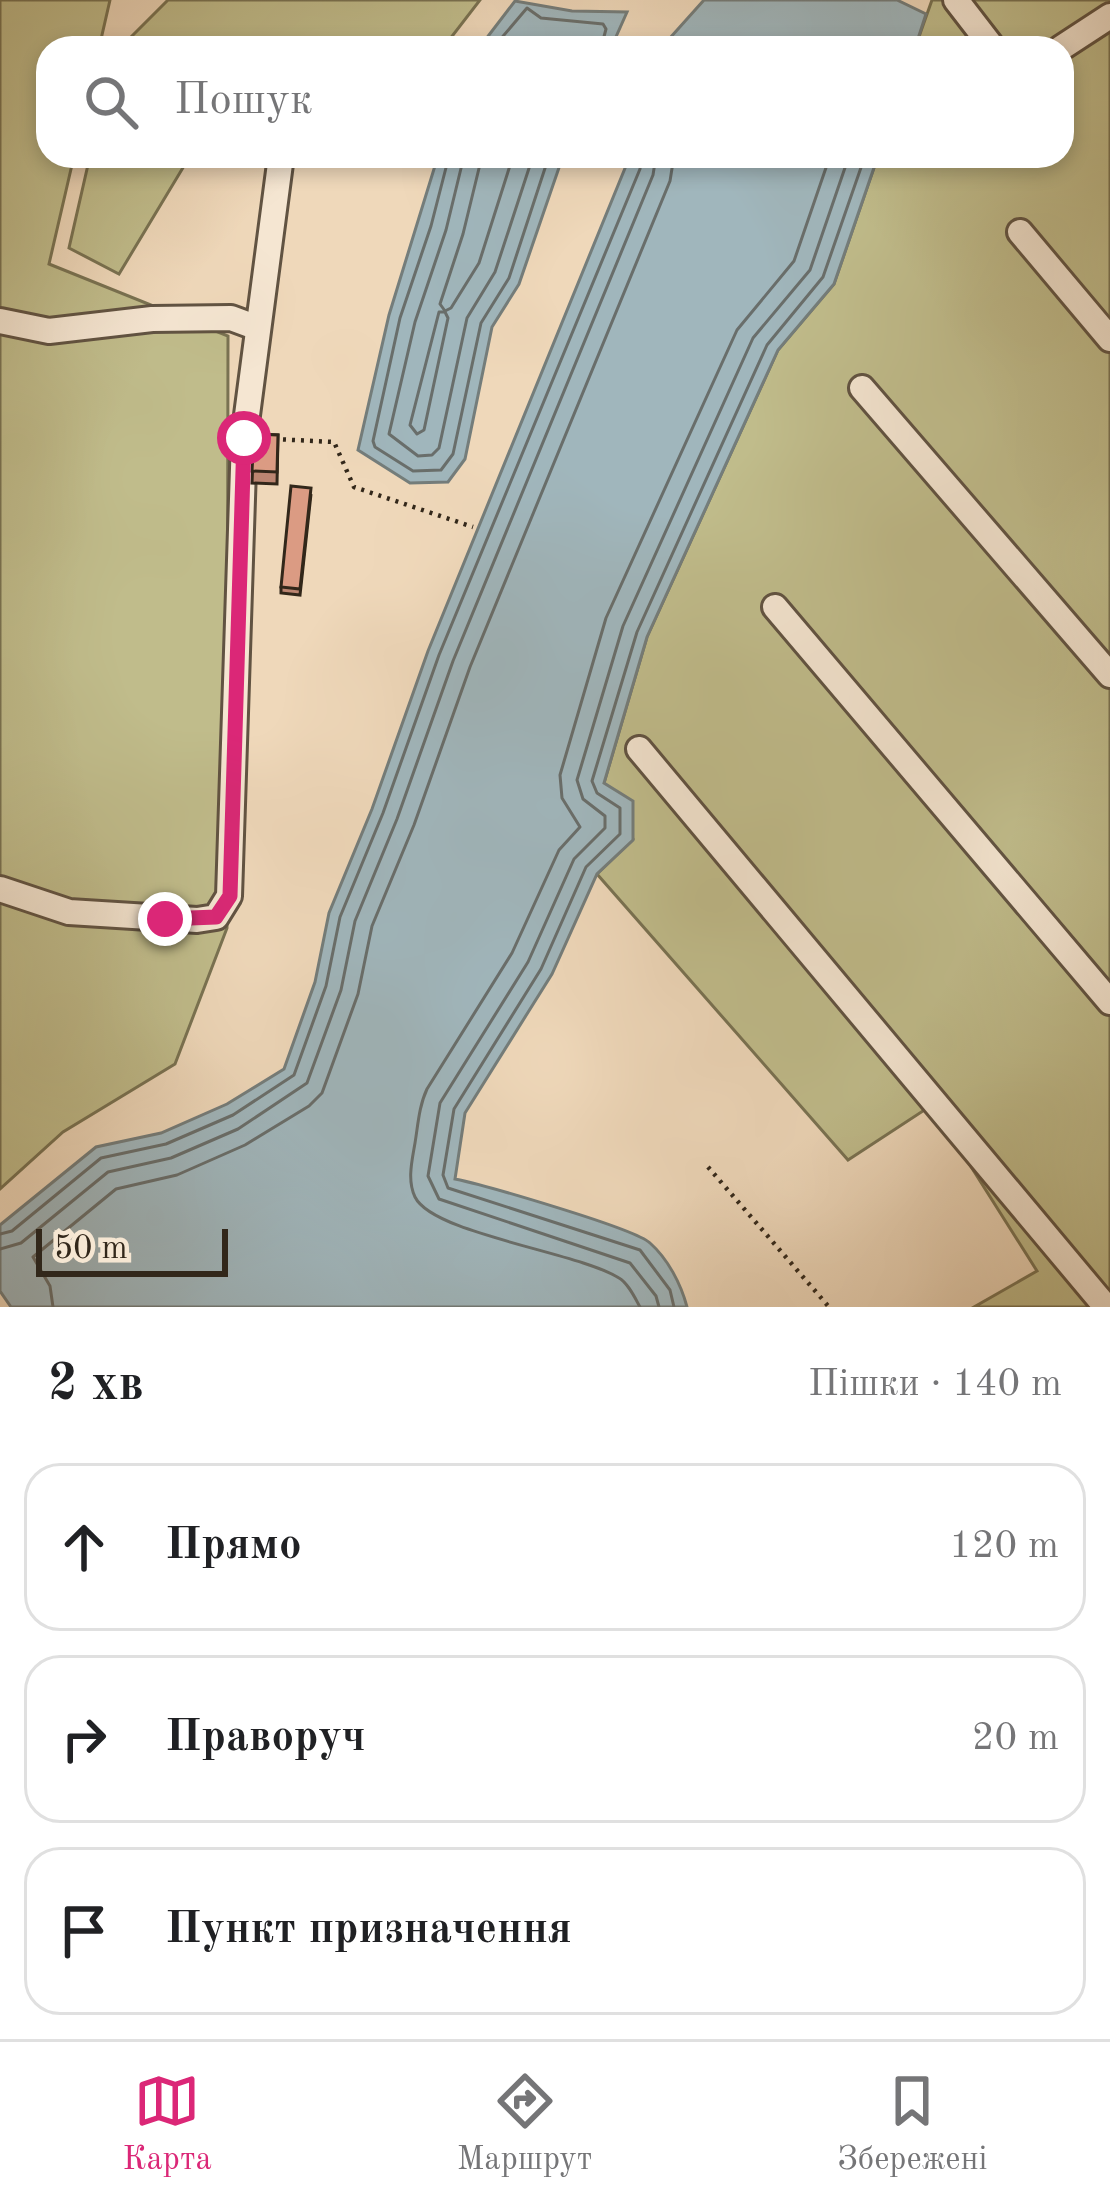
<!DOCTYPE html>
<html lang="uk">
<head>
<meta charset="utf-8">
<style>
  body { margin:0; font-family:"Old Standard TT",serif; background:#f6f6f6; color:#202124 }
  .scale { position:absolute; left:36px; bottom:30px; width:192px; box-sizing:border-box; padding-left:12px; border:6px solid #32271a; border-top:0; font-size:33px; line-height:42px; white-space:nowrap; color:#32271a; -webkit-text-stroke:9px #f5e6d2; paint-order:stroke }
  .stop { position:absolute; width:36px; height:36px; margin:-27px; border:9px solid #db2777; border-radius:50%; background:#fff }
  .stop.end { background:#db2777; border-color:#fff; box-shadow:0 3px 12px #0008 }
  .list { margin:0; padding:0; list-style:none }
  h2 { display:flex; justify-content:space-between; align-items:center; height:156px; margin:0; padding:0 48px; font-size:51px }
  h2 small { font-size:39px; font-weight:400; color:#757577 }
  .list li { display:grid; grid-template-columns:78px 1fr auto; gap:36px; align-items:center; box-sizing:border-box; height:168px; margin:0 24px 24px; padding:0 24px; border:3px solid #e0e0e0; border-radius:36px }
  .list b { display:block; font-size:45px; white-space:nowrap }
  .list em { font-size:39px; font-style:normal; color:#757577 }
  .icon { flex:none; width:66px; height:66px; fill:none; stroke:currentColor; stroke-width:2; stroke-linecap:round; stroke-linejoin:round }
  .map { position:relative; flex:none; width:1110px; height:1307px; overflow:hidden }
  .search { position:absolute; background:#fff; box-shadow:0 6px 18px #0003; left:36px; right:36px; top:36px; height:132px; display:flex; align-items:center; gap:30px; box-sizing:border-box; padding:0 42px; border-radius:36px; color:#757577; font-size:45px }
  .sheet { height:732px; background:#fff }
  nav { display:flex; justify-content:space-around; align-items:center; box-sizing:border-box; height:168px; border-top:3px solid #e0e0e0; background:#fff; font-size:33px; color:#757577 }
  nav a { display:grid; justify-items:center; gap:6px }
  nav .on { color:#db2777 }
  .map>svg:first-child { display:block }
  .green { fill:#c0bc8b; stroke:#797252; stroke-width:3 }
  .water { fill:#a0b6bc; stroke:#747d7b; stroke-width:3 }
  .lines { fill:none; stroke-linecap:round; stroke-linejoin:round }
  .shore { stroke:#696e6b; stroke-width:3 }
  .minor-casing { stroke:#615342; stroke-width:30 }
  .path { stroke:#32271a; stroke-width:4.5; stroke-dasharray:3 6; stroke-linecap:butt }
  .minor { stroke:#f5e6d2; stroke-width:24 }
  .wall { fill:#bc8571; stroke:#32271a; stroke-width:3 }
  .building { fill:#db9b83; stroke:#32271a; stroke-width:3 }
  .route { stroke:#db2777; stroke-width:15 }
</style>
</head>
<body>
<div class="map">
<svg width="1110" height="1307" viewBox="0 0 1110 1307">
  <rect width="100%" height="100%" fill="#efd8ba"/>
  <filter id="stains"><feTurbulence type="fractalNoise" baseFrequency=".00167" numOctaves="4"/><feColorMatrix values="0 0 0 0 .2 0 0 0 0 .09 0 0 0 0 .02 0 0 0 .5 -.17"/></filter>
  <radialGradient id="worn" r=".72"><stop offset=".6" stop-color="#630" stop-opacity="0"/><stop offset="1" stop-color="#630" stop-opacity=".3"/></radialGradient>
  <g class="green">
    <polygon points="0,0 110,0 99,48 48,48 48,156 74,156 49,264 228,336 227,928 175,1064 63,1132 0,1189"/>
    <polygon points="168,0 480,0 443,48 363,48 327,41 310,48 120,48"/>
    <polygon points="932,0 1110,0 1110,1307 974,1307 1037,1271 932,1105 848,1160 597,874 633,839 604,783 647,637 778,350 834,284 878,156 1062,156 1062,48 915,48"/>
    <polygon points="90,156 190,156 119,274 69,248"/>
  </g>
  <g class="water">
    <polygon points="704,0 897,0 926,14 915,48 661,48"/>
    <polygon points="515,1 572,11 627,12 611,48 479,48"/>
    <polygon points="438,156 563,156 519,284 492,327 465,459 448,482 410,483 358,450 389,315"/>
    <path d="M630,156H878L834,284L778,350L647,637L604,783L633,801V840L597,874L552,974L465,1113L455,1179C484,1185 634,1228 650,1243C668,1259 681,1284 687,1307H11L0,1291V1225L96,1147L161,1133L227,1104L284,1069L315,982L329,913L372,809L428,651Z"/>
  </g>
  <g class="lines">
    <g class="shore">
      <polyline points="493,48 527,8 541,18 603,24 606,29 601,48"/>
      <polyline points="449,156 431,226 400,318 373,441 375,447 413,471 441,470 453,454 481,323 509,278 549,156"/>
      <polyline points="464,156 446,230 415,322 389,434 418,456 432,455 439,448 467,318 495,272 533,156"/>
      <polyline points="482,156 463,234 440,304 445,311 451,308 479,263 513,156"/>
      <polygon points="439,312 445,312 448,318 424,430 417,434 410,425"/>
      <polyline points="0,1234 12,1231 101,1158 166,1144 233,1115 294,1075 326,986 340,917 383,813 439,655 640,169 641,156"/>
      <polyline points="0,1249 21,1243 108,1172 171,1158 238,1129 307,1083 341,990 355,921 397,819 453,661 653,175 656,156"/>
      <polyline points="53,1307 50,1286 33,1257 116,1189 177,1175 245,1145 309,1106 322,1093 358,994 372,926 414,825 470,667 670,181 674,156"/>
      <path d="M640,1307C635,1298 628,1283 619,1278C578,1252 433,1234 415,1197C407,1180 412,1161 415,1143C418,1125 419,1106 427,1089L512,953L559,850L580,827L562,798L560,775L606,618L737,330L794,261L830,156"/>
      <polyline points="659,1307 656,1296 630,1263 439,1199 428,1176 440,1103 528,962 574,859 605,828 605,816 583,799 577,780 623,626 753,338 810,270 849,156"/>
      <polyline points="674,1307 670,1290 640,1250 448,1188 443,1175 454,1109 541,969 586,867 620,834 620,808 597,793 592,781 637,632 767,345 823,277 865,156"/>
    </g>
    <defs>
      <g id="minor">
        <polyline points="956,0 993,48"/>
        <polyline points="1061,48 1110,16"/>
        <polyline points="1020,232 1110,339"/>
        <polyline points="0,321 49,331 152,319 231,318 258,328"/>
        <polyline points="862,388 1110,675"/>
        <polyline points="775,607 1110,1002"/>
        <polyline points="639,749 1106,1307"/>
        <polyline points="0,889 69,912 197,920 216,917 229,896 244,438 281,156"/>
      </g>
    </defs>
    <use href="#minor" class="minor-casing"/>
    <g class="path">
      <polyline points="274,439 334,442 354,487 473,527"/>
      <polyline points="708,1167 829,1307"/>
    </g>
    <use href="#minor" class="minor"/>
  </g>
  <g class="wall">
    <polygon points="254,434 278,435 277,484 252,483"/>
    <polygon points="311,494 300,595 281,593 281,587"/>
  </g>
  <g class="building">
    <polygon points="254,434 278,435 277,472 252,471"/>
    <polygon points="291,486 311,488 300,589 281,587"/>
  </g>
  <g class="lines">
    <polyline class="route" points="165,919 216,917 230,896 244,438"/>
  </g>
  <rect width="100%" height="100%" filter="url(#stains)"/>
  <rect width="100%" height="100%" fill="url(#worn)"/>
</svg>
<div class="scale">50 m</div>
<div class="stop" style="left:244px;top:438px"></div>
<div class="stop end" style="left:165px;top:919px"></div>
<div class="search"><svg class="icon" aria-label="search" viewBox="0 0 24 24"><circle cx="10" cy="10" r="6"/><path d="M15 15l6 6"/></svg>Пошук</div>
</div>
<section class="sheet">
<h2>2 хв<small>Пішки · 140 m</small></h2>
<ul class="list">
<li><svg class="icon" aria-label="ahead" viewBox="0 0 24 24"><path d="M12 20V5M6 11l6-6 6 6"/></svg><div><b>Прямо</b></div><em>120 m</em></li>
<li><svg class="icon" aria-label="right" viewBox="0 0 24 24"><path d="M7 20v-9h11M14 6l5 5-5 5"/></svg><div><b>Праворуч</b></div><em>20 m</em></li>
<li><svg class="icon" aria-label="arrive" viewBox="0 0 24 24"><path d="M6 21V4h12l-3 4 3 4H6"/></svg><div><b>Пункт призначення</b></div></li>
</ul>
</section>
<nav>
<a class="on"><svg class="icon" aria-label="map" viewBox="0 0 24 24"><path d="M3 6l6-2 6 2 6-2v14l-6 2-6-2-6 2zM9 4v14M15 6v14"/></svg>Карта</a>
<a><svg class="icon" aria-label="directions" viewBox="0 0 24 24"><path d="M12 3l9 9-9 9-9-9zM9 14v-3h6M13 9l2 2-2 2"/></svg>Маршрут</a>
<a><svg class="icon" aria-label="saved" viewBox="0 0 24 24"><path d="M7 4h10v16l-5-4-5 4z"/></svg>Збережені</a>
</nav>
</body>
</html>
